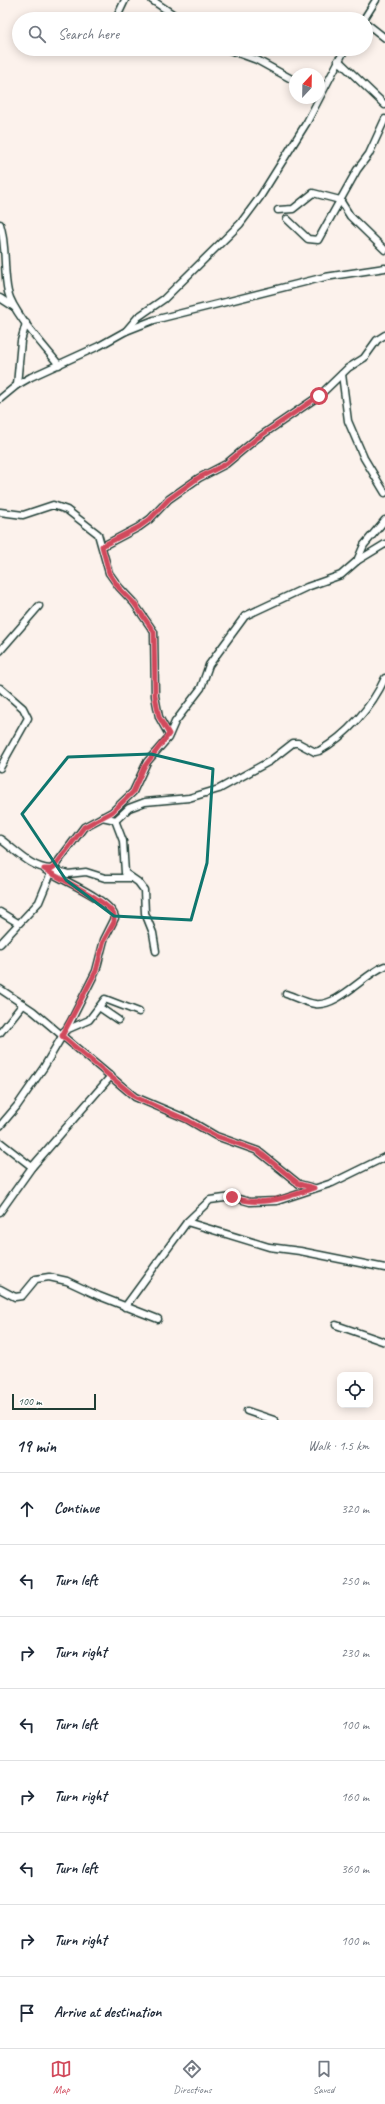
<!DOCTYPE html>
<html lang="en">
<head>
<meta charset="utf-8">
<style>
  body { margin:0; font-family:Caveat,sans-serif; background:#f6f6f7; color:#1f2937 }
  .controls { position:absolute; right:12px; bottom:12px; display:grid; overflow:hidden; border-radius:8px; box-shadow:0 2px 10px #0003 }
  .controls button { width:36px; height:36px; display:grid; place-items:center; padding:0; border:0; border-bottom:1px solid #e0e1e3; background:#fff; color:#1f2937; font:20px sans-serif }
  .compass { position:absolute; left:289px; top:68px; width:36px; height:36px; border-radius:50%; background:#fff; box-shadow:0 2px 10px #0003; rotate:22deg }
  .scale { position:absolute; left:12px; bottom:10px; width:84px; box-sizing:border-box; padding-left:4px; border:2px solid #1f3d34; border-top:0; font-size:11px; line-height:14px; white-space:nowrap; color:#1f3d34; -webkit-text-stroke:3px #fff; paint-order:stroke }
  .stop { position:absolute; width:12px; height:12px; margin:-9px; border:3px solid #d1495b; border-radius:50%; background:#fff }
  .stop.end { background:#d1495b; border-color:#fff; box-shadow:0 1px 4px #0008 }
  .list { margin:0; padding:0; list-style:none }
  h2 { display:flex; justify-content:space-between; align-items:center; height:52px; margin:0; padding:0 16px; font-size:17px }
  h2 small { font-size:13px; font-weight:400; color:#747a83 }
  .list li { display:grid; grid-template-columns:26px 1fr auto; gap:12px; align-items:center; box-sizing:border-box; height:72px; padding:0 16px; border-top:1px solid #e0e1e3 }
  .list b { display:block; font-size:15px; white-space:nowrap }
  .list em { font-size:13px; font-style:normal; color:#747a83 }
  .icon { flex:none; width:22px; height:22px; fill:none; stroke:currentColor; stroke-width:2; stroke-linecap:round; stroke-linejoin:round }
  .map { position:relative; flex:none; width:385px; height:1420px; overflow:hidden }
  .search { position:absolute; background:#fff; box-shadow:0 2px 10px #0003; left:12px; right:12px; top:12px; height:44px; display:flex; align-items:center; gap:10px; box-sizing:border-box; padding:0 14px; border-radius:22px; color:#747a83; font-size:15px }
  .sheet { height:628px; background:#fff }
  nav { display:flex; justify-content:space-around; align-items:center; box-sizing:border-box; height:56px; border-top:1px solid #e0e1e3; background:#fff; font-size:11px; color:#747a83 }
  nav a { display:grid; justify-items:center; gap:2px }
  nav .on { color:#d1495b }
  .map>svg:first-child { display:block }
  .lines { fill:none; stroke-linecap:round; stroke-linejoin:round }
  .minor-casing { stroke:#1f3d34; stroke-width:9 }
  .minor { stroke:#fff; stroke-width:6 }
  .route { stroke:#d1495b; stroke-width:5 }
  .marked { fill:none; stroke:#0f766e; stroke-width:3; stroke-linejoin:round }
</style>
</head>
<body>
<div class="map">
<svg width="385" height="1420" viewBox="0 0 385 1420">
  <rect width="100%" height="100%" fill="#fcf2ec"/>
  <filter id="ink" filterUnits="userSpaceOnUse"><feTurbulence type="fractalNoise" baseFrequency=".025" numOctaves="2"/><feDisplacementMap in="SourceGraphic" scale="8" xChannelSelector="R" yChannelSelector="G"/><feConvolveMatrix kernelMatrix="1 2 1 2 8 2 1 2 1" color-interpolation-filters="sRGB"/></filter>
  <g filter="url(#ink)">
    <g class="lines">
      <defs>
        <g id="minor">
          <polyline points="152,0 180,19"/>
          <polyline points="116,19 125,0"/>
          <polyline points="364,19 376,0"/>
          <polyline points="366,23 385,38"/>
          <polyline points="227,49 257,60 295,81"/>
          <polyline points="338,60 385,105"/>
          <polyline points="278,210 293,209 313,193 340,200 350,216 385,250"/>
          <polyline points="287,219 308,239 318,240 357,170 369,154 385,119"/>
          <path d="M0,224C7,246 3,269 8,292C13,313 45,347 59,365"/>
          <polyline points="0,298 14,307"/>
          <polyline points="126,331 138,317 164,299 240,224 260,197 307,122 345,49"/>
          <polyline points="342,374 348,421 364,458 385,493"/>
          <polyline points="17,385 21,341 26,323"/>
          <polyline points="0,399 17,385 31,377 99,346 126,331 154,320 325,277 385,268"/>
          <polyline points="0,512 23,515 53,505 67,510 98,534 109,573 119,587 134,603 154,632 155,696 159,717 169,735"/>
          <polyline points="103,546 139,527 150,519 169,499 199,478 226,464 256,439 319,396 348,368 364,358 377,340 385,335"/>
          <polyline points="357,561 364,545 385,520"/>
          <polyline points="0,651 39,606"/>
          <polyline points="0,688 23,708 28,718 0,768"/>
          <path d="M102,817L116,820L129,808L145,802L189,798L219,789L270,761L293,743H298L315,752L319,751C346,736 372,707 385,678"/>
          <polyline points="115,820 123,841 125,873 138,882 144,890 145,913 153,933 156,951"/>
          <path d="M0,839C16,850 30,868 51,869L54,867L84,827L112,812L133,792L147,762L168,738L175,722L201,688L209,665L245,616L307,587L341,575L357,561L385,544"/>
          <polyline points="51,869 68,874 86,872 105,878 131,878"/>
          <polyline points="0,912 18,923"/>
          <polyline points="0,944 39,902 51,873"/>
          <polyline points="0,989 33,1011 135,1097 187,1119 216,1136 258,1151 299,1184 314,1188"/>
          <path d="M286,994C295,997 306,1003 315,1004C338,1007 364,974 385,966"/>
          <polyline points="99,1007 118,1020"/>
          <polyline points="64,1031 89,1020 105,999 139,1012"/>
          <polyline points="0,1033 23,1004"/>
          <path d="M0,1126L17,1106L44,1067L71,1021L96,971L104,940L115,918C114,901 60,879 45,870"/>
          <polyline points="0,1142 32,1167"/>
          <polyline points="0,1212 32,1167 111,1076"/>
          <polyline points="187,1222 269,1247 300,1251 385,1268"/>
          <polyline points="0,1289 15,1297 22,1296 36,1279 49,1277 67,1281 99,1296 158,1319"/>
          <polyline points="125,1307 187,1222 210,1200 232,1197 250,1202 277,1201 332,1183 385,1157"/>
          <polyline points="336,1325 385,1342"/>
          <polyline points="247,1411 274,1420"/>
        </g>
      </defs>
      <use href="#minor" class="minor-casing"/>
      <use href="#minor" class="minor"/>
    </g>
  </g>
  <g class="lines" filter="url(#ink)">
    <path class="route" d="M232,1197C261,1208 287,1197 314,1188L299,1184L258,1151L216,1136L187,1120L135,1097L62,1036L96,971L104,940L114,922V915C108,900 59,879 44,869H51L54,867L84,827L112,812L133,792L144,767L169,734L159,717L155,696L154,632L134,603L119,588L109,573L102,546L139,527L150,519L169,499L198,478L226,464L256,439L319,396"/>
  </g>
  <path class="marked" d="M151,754L213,769L207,863L191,920L114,916L66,880L22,814L68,757Z"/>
</svg>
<div class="controls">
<button><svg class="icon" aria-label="locate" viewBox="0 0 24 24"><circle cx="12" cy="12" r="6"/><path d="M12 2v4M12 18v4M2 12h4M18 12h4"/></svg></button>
</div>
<svg class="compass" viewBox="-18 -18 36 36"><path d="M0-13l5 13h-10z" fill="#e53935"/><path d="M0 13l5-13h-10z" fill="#747a83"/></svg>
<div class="scale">100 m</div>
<div class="stop" style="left:319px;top:396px"></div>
<div class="stop end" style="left:232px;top:1197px"></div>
<div class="search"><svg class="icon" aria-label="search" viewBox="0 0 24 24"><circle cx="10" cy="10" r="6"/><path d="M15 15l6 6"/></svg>Search here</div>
</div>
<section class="sheet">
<h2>19 min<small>Walk · 1.5 km</small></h2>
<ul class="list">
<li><svg class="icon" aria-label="ahead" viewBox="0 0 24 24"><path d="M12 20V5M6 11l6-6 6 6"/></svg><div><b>Continue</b></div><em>320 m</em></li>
<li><svg class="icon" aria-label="left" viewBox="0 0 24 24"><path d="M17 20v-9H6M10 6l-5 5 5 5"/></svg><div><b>Turn left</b></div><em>250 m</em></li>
<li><svg class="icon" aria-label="right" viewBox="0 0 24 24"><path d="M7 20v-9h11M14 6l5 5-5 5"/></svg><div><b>Turn right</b></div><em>230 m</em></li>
<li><svg class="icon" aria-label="left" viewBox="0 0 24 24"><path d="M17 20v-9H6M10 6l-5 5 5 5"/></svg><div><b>Turn left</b></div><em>100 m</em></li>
<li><svg class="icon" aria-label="right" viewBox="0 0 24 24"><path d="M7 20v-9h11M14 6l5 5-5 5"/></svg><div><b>Turn right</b></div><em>160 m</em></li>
<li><svg class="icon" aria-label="left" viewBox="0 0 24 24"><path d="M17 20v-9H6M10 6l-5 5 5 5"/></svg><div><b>Turn left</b></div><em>360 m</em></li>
<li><svg class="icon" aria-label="right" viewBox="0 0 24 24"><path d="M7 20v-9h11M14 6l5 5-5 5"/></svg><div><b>Turn right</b></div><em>100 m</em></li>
<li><svg class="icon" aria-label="arrive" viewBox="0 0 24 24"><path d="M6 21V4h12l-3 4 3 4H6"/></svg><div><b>Arrive at destination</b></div></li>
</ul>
</section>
<nav>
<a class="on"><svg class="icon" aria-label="map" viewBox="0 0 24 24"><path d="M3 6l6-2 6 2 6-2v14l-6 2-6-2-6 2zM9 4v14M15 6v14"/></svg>Map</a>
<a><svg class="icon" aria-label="directions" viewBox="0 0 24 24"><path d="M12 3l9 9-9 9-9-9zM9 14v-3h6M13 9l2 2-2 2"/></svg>Directions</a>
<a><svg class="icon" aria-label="saved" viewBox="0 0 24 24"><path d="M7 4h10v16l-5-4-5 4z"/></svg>Saved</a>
</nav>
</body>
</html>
